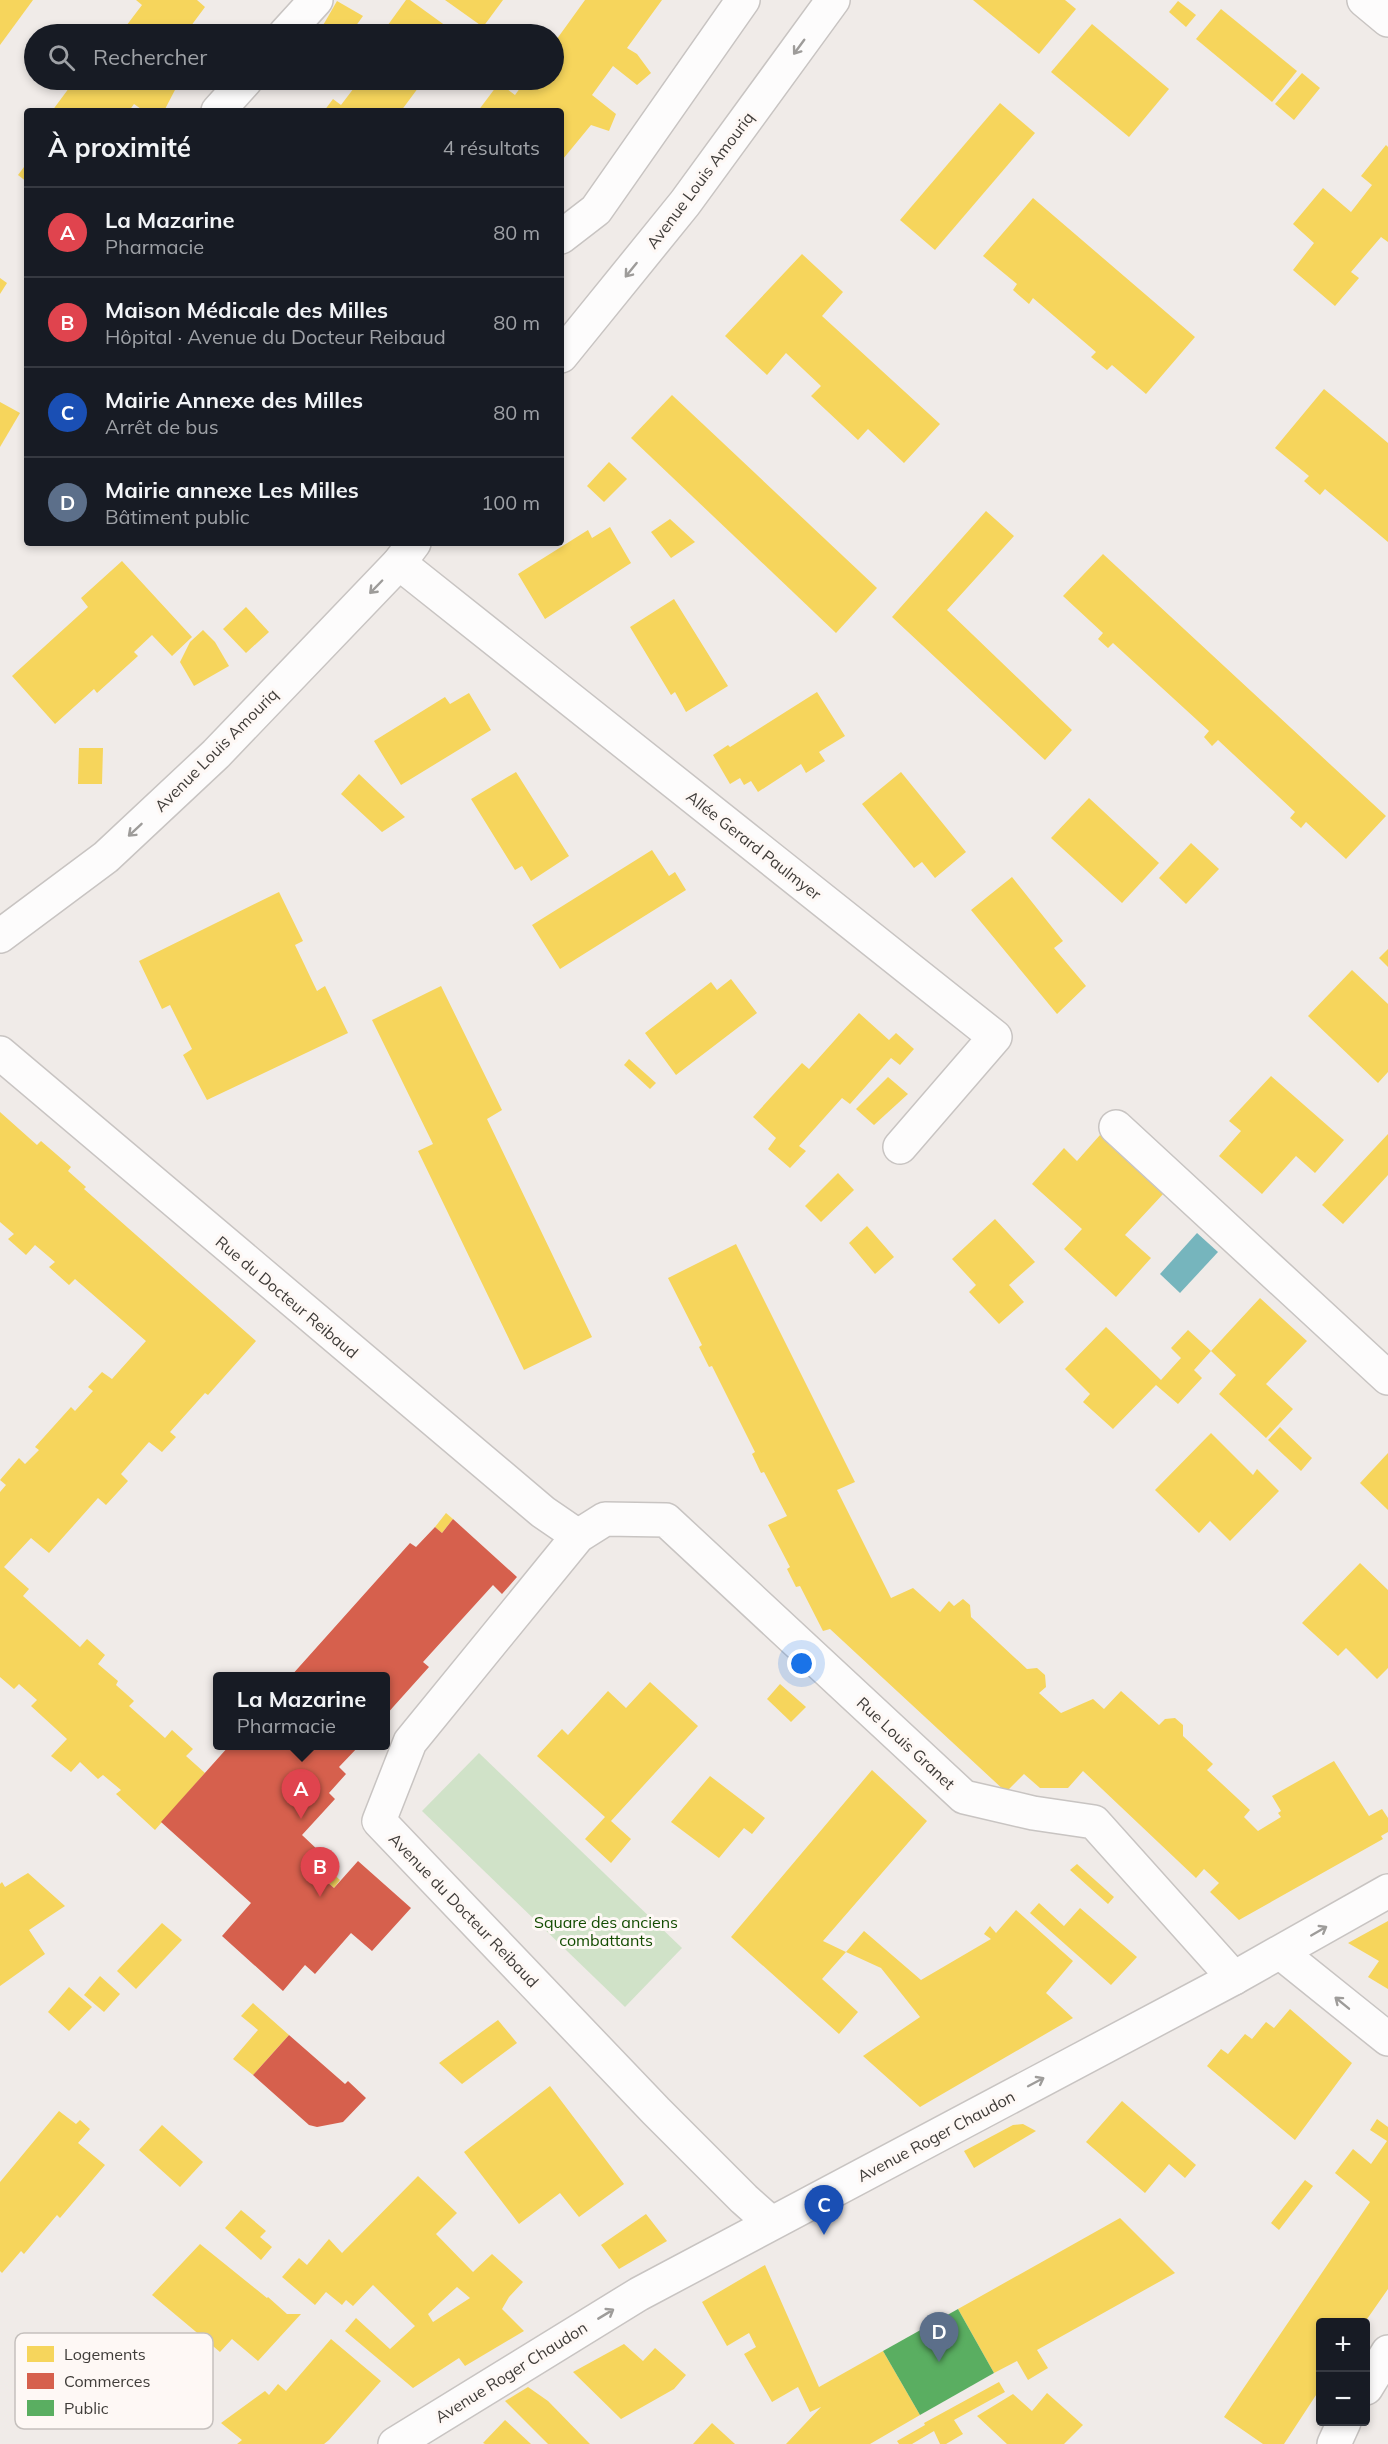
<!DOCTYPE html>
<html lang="fr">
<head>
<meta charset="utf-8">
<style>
  body { margin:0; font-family:Mulish,sans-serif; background:#242831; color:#f1f3f6 }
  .controls { position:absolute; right:18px; bottom:18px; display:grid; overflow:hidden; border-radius:6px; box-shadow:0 3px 9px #0003 }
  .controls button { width:54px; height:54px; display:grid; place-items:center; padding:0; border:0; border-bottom:2px solid #363941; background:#171b24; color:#f1f3f6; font:30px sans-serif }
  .you { position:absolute; left:802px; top:1664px; width:21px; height:21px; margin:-15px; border:4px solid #fff; border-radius:50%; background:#1a73e8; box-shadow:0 0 0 9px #1a73e833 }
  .badge { display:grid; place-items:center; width:39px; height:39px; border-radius:50%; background:#b45309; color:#fff; font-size:20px; font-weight:700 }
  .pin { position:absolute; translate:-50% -50px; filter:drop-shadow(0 2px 3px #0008) }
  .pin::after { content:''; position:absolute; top:32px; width:21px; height:18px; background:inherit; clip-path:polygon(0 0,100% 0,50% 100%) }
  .popup { position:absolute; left:213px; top:1672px; width:177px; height:78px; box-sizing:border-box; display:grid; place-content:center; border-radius:6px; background:#171b24; filter:drop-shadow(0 2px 4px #0005); font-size:20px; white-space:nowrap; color:#9ea1a6 }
  .popup b { font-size:22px; color:#f1f3f6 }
  .popup::after { content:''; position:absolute; left:50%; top:100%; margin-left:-12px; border:12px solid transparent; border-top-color:#171b24 }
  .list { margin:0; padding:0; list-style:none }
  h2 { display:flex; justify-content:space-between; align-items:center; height:78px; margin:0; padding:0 24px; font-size:26px }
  h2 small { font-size:20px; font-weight:400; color:#9ea1a6 }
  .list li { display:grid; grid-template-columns:39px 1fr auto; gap:18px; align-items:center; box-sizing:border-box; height:90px; padding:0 24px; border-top:2px solid #363941 }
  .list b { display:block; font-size:22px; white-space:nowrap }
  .list p { margin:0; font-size:20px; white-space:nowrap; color:#9ea1a6 }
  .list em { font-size:20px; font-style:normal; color:#9ea1a6 }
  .icon { flex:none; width:33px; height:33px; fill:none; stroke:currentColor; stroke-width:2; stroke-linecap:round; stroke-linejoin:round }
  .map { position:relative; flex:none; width:1388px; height:2444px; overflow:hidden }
  .search { position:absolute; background:#171b24; box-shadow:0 3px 9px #0003; left:24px; top:24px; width:540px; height:66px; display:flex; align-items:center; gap:15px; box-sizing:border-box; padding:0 21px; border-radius:33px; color:#9ea1a6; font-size:22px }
  .panel { position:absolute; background:#171b24; box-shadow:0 3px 9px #0003; left:24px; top:108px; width:540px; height:438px; border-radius:6px }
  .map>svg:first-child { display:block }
  .green { fill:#d0e2c8 }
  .water { fill:#76b5bd }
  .homes { fill:#f6d55c; fill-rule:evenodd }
  .shops { fill:#d6604d }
  .public { fill:#5aae61 }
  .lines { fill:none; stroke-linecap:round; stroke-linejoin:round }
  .minor-casing { stroke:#c8c4c2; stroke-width:36 }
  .minor { stroke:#fdfcfc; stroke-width:33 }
  .oneway { stroke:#9e9c9a }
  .labels { text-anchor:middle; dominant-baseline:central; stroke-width:6; stroke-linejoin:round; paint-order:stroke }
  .street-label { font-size:16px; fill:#3f3c39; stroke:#fef8f5 }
  .park-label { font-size:16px; fill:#134c00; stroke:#fef8f5 }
  .key { fill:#fef8f5; stroke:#c5c0bd; stroke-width:1.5 }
  .key-label { font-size:16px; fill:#3f3c39 }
</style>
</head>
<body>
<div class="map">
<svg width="1388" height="2444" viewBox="0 0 1388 2444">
  <rect width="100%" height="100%" fill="#f0ebe8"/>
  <polygon class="green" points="479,1753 682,1948 625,2007 422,1811"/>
  <polygon class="water" points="1197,1233 1218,1252 1180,1293 1160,1274"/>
  <g class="homes">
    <polygon points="0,0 33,0 0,45"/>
    <polygon points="136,0 197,0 205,7 185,34 120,34 142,5"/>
    <polygon points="406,0 410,0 457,34 392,34 385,29"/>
    <polygon points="445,0 503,0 483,27"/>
    <polygon points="585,0 662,0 627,48 637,54 651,73 637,85 613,66 592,95 616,114 609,131 591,125 563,159 561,158 561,111 478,111 499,83 515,95 526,80 554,80 554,43"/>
    <polygon points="973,0 1065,0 1076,9 1039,54"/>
    <polygon points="337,1 363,16 350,34 318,34"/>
    <polygon points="1178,1 1196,15 1186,27 1169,12"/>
    <polygon points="1221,9 1297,71 1272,102 1196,39"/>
    <polygon points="1092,24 1169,89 1129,137 1051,72"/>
    <polygon points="1302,73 1320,88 1294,120 1275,104"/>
    <polygon points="75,80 184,80 176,88 164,111 144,111 134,104 129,111 52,111"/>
    <polygon points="360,80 424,80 401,111 324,111 333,99 341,105"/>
    <polygon points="1000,103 1035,133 935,250 900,220"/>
    <polygon points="1386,145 1388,147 1388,242 1381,237 1351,272 1359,278 1335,306 1293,270 1314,243 1293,224 1323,188 1351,212 1372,185 1361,176"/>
    <polygon points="27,163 27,182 18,175"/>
    <polygon points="1033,198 1195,337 1146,394 1112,365 1107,370 1091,357 1096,352 1033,298 1029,304 1013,290 1017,284 983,256"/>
    <polygon points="802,254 843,292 822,316 940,424 904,463 868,429 858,440 811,396 821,386 786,353 767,375 725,336"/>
    <polygon points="0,278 7,283 0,294"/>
    <polygon points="1324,389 1388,443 1388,542 1325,489 1320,495 1304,481 1309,476 1275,448"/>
    <polygon points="672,395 877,588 836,633 631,438"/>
    <polygon points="0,402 20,413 0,447"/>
    <polygon points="609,462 627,479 604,502 587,486"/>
    <polygon points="986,511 1014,536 947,610 1072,730 1045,760 892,617"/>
    <polygon points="670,519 695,542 671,558 651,532"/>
    <polygon points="610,527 631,563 545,619 518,574 588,530 592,538"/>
    <polygon points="1103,554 1386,816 1346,859 1306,822 1301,828 1290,818 1295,812 1218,740 1212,746 1204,737 1209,731 1113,643 1108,648 1098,639 1103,633 1063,596"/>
    <polygon points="122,561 192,637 172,656 152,635 134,652 138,656 97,693 94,689 55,724 12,676 88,607 81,598"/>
    <polygon points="674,599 728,686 686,712 675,692 671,695 630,627"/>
    <polygon points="246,607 269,632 246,653 223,629"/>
    <polygon points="203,630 215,642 229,666 194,686 180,662 190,642"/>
    <polygon points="817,692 845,736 819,752 825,761 806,773 801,764 758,792 751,781 744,785 740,778 730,784 713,755 728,745 730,747"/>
    <polygon points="469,693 491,730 401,785 374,741 445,697 450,704"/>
    <polygon points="79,748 103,748 102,784 78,784"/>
    <polygon points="516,772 569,856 531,881 522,866 515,870 471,799"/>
    <polygon points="901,772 966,852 935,878 922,862 914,868 862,804"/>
    <polygon points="359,774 378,792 405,817 382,832 341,794"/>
    <polygon points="1089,798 1159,863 1122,903 1051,838"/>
    <polygon points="1191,843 1219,869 1186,904 1159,878"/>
    <polygon points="652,850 669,876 675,872 686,890 560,969 532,925"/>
    <polygon points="1012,877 1063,941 1054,948 1086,986 1057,1014 971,910"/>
    <polygon points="279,892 303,941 295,945 317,991 325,986 348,1033 207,1100 183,1055 192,1049 170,1005 162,1009 139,961"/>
    <polygon points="1388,949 1388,967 1379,958"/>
    <polygon points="1352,970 1388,1004 1388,1072 1378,1083 1308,1016"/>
    <polygon points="731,979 757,1013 676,1075 645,1033 711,982 717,990"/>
    <polygon points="441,986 502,1110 487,1119 592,1337 524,1370 418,1151 433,1144 372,1020"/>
    <polygon points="859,1013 889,1040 896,1033 914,1049 900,1065 891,1058 850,1104 842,1098 799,1146 806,1151 790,1168 768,1149 776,1138 753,1117 802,1063 809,1069"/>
    <polygon points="629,1059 656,1083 650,1089 624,1065"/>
    <polygon points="1271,1076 1344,1140 1315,1173 1296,1156 1262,1194 1219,1156 1241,1131 1229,1121"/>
    <polygon points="888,1077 908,1094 874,1125 856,1109"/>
    <polygon points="0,1112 37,1145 41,1141 71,1167 68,1171 86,1187 84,1189 256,1341 208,1395 205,1393 170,1432 176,1437 162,1452 149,1442 121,1474 128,1481 106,1505 98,1498 49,1553 31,1538 4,1567 29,1589 23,1596 80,1647 87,1639 105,1655 98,1664 118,1681 116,1685 134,1701 129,1706 165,1738 172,1730 193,1749 186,1756 205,1773 155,1830 116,1794 121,1790 103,1775 98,1779 80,1762 71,1772 51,1756 67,1739 31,1706 37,1700 19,1684 14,1689 0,1677 0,1492 6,1485 0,1480 19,1458 25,1464 39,1450 35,1447 71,1407 75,1411 93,1391 88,1387 102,1372 112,1379 146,1341 75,1279 69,1285 49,1267 55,1262 35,1245 26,1255 8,1239 14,1234 0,1222"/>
    <polygon points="1388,1134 1388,1175 1343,1224 1322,1205"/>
    <polygon points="1100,1135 1164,1193 1125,1235 1151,1258 1116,1297 1064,1249 1082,1229 1032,1184 1064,1148 1077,1161"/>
    <polygon points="838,1173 854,1190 821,1222 805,1206"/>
    <polygon points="995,1219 1035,1262 1009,1285 1024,1302 999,1324 969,1292 976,1285 952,1259"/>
    <polygon points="867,1226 894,1257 875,1274 849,1243"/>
    <polygon points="736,1244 855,1482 837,1490 891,1598 913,1588 940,1612 949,1601 954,1606 963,1599 970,1605 971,1617 1027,1669 1037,1668 1045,1675 1046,1687 1039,1693 1061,1713 1093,1699 1104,1709 1121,1691 1159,1725 1165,1719 1175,1718 1183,1725 1183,1736 1213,1764 1207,1770 1250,1810 1244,1817 1258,1831 1281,1817 1278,1813 1281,1811 1272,1796 1334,1761 1369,1816 1382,1809 1388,1818 1388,1832 1381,1836 1383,1839 1239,1920 1210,1892 1219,1883 1204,1869 1196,1878 1083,1771 1068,1788 1040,1788 1024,1774 1006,1792 830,1629 823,1631 800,1586 796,1587 787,1569 790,1567 768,1525 787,1516 764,1472 761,1473 752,1454 755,1452 712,1366 709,1367 699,1347 702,1345 668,1278"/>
    <polygon points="1260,1298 1307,1341 1266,1384 1293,1409 1266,1438 1219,1394 1236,1375 1211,1351"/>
    <polygon points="1106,1327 1161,1380 1181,1358 1171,1348 1188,1330 1211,1351 1194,1370 1202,1378 1178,1404 1156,1385 1113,1429 1083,1402 1090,1394 1065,1369"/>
    <polygon points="1280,1427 1312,1458 1301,1471 1268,1440"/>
    <polygon points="1211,1433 1253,1475 1257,1469 1279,1491 1230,1541 1210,1521 1199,1533 1155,1490"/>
    <polygon points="1388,1453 1388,1510 1360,1483"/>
    <polygon points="446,1513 453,1519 442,1533 435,1527"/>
    <polygon points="1360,1563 1388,1590 1388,1668 1377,1679 1346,1648 1338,1656 1302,1623"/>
    <polygon points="650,1682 698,1726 611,1821 631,1839 611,1863 585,1839 605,1817 537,1756 562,1729 568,1735 608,1691 626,1708"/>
    <polygon points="780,1684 806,1707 791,1722 767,1699"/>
    <polygon points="872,1770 927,1821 823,1941 846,1952 822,1979 858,2012 839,2034 731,1937"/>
    <polygon points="710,1776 765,1818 752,1834 744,1828 719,1858 671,1822"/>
    <polygon points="317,1859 340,1880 334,1888 309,1866"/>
    <polygon points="1077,1864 1114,1897 1108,1904 1070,1870"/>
    <polygon points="28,1873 65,1906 29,1930 45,1954 0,1986 0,1884 2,1882 5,1887"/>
    <polygon points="1039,1903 1064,1926 1080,1908 1137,1957 1111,1985 1030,1913"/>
    <polygon points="1016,1910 1073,1961 1046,1993 1073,2018 920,2107 863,2056 920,2017 881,1968 846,1952 864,1931 921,1980 991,1939 984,1934 990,1926 996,1933"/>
    <polygon points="1388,1921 1388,1989 1368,1977 1379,1961 1348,1943"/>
    <polygon points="162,1923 182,1940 136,1989 117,1971"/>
    <polygon points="100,1976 120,1994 104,2012 84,1995"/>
    <polygon points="69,1987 92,2007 69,2031 48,2012"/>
    <polygon points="253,2003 289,2035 253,2075 233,2059 258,2030 241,2016"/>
    <polygon points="1290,2009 1352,2063 1295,2140 1207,2066 1221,2049 1228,2054 1245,2034 1252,2039 1266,2022 1274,2028"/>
    <polygon points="498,2020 517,2043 462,2084 439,2063"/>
    <polygon points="550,2086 624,2184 579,2217 560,2193 519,2224 464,2152"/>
    <polygon points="1122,2101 1196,2165 1185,2178 1169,2164 1145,2193 1086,2142"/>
    <polygon points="59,2111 76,2124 80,2120 90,2129 78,2143 105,2165 60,2218 57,2215 24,2254 21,2251 2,2273 0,2271 0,2182"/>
    <polygon points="1377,2119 1388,2127 1388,2289 1365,2322 1320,2322 1320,2389 1284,2444 1263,2444 1224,2417 1370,2202 1335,2173 1353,2149 1371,2164 1387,2141 1370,2130"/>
    <polygon points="1023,2124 1036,2131 974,2168 964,2151 1013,2125"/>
    <polygon points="162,2125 203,2162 180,2187 139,2150"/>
    <path d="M418,2176L457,2213L436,2234L473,2272L492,2254L523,2282L509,2297L502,2309L524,2331L465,2366L459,2358L413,2388L345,2331L356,2318L390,2349L415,2326L373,2285L353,2306L346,2300L342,2305L326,2292L315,2305L282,2277L299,2258L307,2265L329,2239L342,2253ZM457,2287L470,2298L433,2322L428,2314Z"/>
    <polygon points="1305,2180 1313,2186 1279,2230 1271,2223"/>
    <polygon points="241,2210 266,2231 260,2237 272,2247 261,2260 225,2228"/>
    <polygon points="646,2214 667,2241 619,2269 601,2245"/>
    <polygon points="1120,2218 1175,2273 1037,2350 1048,2368 1028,2380 1017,2361 994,2373 958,2309"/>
    <polygon points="200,2244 267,2298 268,2297 287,2314 301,2314 258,2361 232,2339 220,2352 152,2295"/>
    <polygon points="765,2265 819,2387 883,2351 920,2415 870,2444 786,2444 821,2407 810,2412 798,2387 772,2402 744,2354 756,2347 749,2333 727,2346 702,2302"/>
    <polygon points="331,2339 381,2381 329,2440 324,2444 237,2444 242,2440 221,2423 265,2391 269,2395 278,2384 286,2391"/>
    <polygon points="624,2344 643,2361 655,2348 686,2375 674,2389 621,2419 573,2372"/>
    <polygon points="131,2368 146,2380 134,2394 156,2413 139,2422 108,2394"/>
    <polygon points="999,2382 1005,2392 954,2420 963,2434 946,2444 940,2444 934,2431 912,2444 899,2444 897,2441 925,2425 924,2423"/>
    <polygon points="528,2387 548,2401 590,2444 548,2444 505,2401"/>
    <polygon points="1047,2393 1083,2425 1064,2444 1007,2444 977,2416 1013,2394 1032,2411"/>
    <polygon points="505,2420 531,2444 485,2444 483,2443"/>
    <polygon points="712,2423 735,2444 693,2444"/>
  </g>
  <g class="shops">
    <polygon points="453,1519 517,1577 502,1594 493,1585 423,1662 429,1667 385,1716 385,1676 291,1676 410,1543 416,1547 435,1527 442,1533"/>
    <polygon points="229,1746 359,1746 339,1767 346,1774 329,1793 335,1799 302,1835 321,1853 309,1866 334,1888 358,1861 411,1908 372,1951 351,1933 315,1974 305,1965 283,1991 222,1936 251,1903 161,1822"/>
    <polygon points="289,2035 345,2084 348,2081 366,2098 343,2122 317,2127 309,2125 253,2075"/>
  </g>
  <polygon class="public" points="958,2309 994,2373 920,2415 883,2351"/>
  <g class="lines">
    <defs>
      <g id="minor">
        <polyline points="1364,0 1388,20"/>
        <polyline points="285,34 316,0"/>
        <polyline points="218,111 246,80"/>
        <polyline points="561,237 596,210 743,0"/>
        <polyline points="561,356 685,203 833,0"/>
        <polyline points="399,563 995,1037 900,1147"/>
        <polyline points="0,936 106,857 216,754 399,563 414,543"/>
        <polyline points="0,1053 543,1512 578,1536"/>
        <polyline points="1116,1127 1388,1378"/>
        <polyline points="1281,1953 1388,2039"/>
        <polyline points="771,2223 744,2199 656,2111 379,1821 410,1742 578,1536 605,1519 666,1520 964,1797 1033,1813 1094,1822 1234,1978"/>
        <polyline points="1366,2388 1388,2352"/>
        <polyline points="395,2444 639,2294 1234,1978 1388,1891"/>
        <polyline points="1334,2444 1344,2422"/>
      </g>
    </defs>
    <use href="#minor" class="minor-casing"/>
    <use href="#minor" class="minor"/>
  </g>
  <defs><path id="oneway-shaft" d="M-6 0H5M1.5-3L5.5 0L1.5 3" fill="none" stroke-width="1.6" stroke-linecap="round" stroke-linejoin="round" transform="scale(1.5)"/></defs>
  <g class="oneway">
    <use href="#oneway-shaft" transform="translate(799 47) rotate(126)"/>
    <use href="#oneway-shaft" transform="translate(631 270) rotate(129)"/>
    <use href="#oneway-shaft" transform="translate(376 587) rotate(134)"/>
    <use href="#oneway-shaft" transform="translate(135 830) rotate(137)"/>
    <use href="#oneway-shaft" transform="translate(1319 1931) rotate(-30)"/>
    <use href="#oneway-shaft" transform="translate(1342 2003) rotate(-141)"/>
    <use href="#oneway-shaft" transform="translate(1036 2082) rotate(-28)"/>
    <use href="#oneway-shaft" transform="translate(606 2314) rotate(-31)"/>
  </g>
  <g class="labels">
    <g class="street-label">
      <text transform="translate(700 180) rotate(-53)">Avenue Louis Amouriq</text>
      <text transform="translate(216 750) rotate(-45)">Avenue Louis Amouriq</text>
      <text transform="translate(754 845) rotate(38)">Allée Gerard Paulmyer</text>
      <text transform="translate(287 1297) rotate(40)">Rue du Docteur Reibaud</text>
      <text transform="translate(906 1743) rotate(43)">Rue Louis Granet</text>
      <text transform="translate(464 1910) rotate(46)">Avenue du Docteur Reibaud</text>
      <text transform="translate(936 2136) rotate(-28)">Avenue Roger Chaudon</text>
      <text transform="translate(511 2372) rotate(-32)">Avenue Roger Chaudon</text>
    </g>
    <g class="park-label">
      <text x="606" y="1922">Square des anciens<tspan x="606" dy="18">combattants</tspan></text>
    </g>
  </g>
  <rect x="15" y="2333" width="198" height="96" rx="9" class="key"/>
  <rect x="27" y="2346" width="27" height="16" fill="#f6d55c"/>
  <rect x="27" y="2373" width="27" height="16" fill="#d6604d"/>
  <rect x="27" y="2400" width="27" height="16" fill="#5aae61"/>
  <g class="key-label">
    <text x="64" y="2360">Logements</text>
    <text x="64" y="2387">Commerces</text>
    <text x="64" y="2414">Public</text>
  </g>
</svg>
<div class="controls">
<button>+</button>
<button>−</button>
</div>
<div class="you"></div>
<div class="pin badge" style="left:301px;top:1819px;background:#e0444e">A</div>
<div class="popup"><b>La Mazarine</b>Pharmacie</div>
<div class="pin badge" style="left:320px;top:1897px;background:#e0444e">B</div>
<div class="pin badge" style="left:824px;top:2235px;background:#1a4fb4">C</div>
<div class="pin badge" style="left:939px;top:2362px;background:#5c6f8a">D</div>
<div class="search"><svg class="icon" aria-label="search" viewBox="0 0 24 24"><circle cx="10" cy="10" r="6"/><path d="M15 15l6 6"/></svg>Rechercher</div>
<section class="panel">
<h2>À proximité<small>4 résultats</small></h2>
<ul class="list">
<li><span class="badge" style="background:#e0444e">A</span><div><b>La Mazarine</b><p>Pharmacie</p></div><em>80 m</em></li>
<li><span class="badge" style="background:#e0444e">B</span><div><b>Maison Médicale des Milles</b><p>Hôpital · Avenue du Docteur Reibaud</p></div><em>80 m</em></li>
<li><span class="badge" style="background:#1a4fb4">C</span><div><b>Mairie Annexe des Milles</b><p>Arrêt de bus</p></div><em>80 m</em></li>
<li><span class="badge" style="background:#5c6f8a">D</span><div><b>Mairie annexe Les Milles</b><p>Bâtiment public</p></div><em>100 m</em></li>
</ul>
</section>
</div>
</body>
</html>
